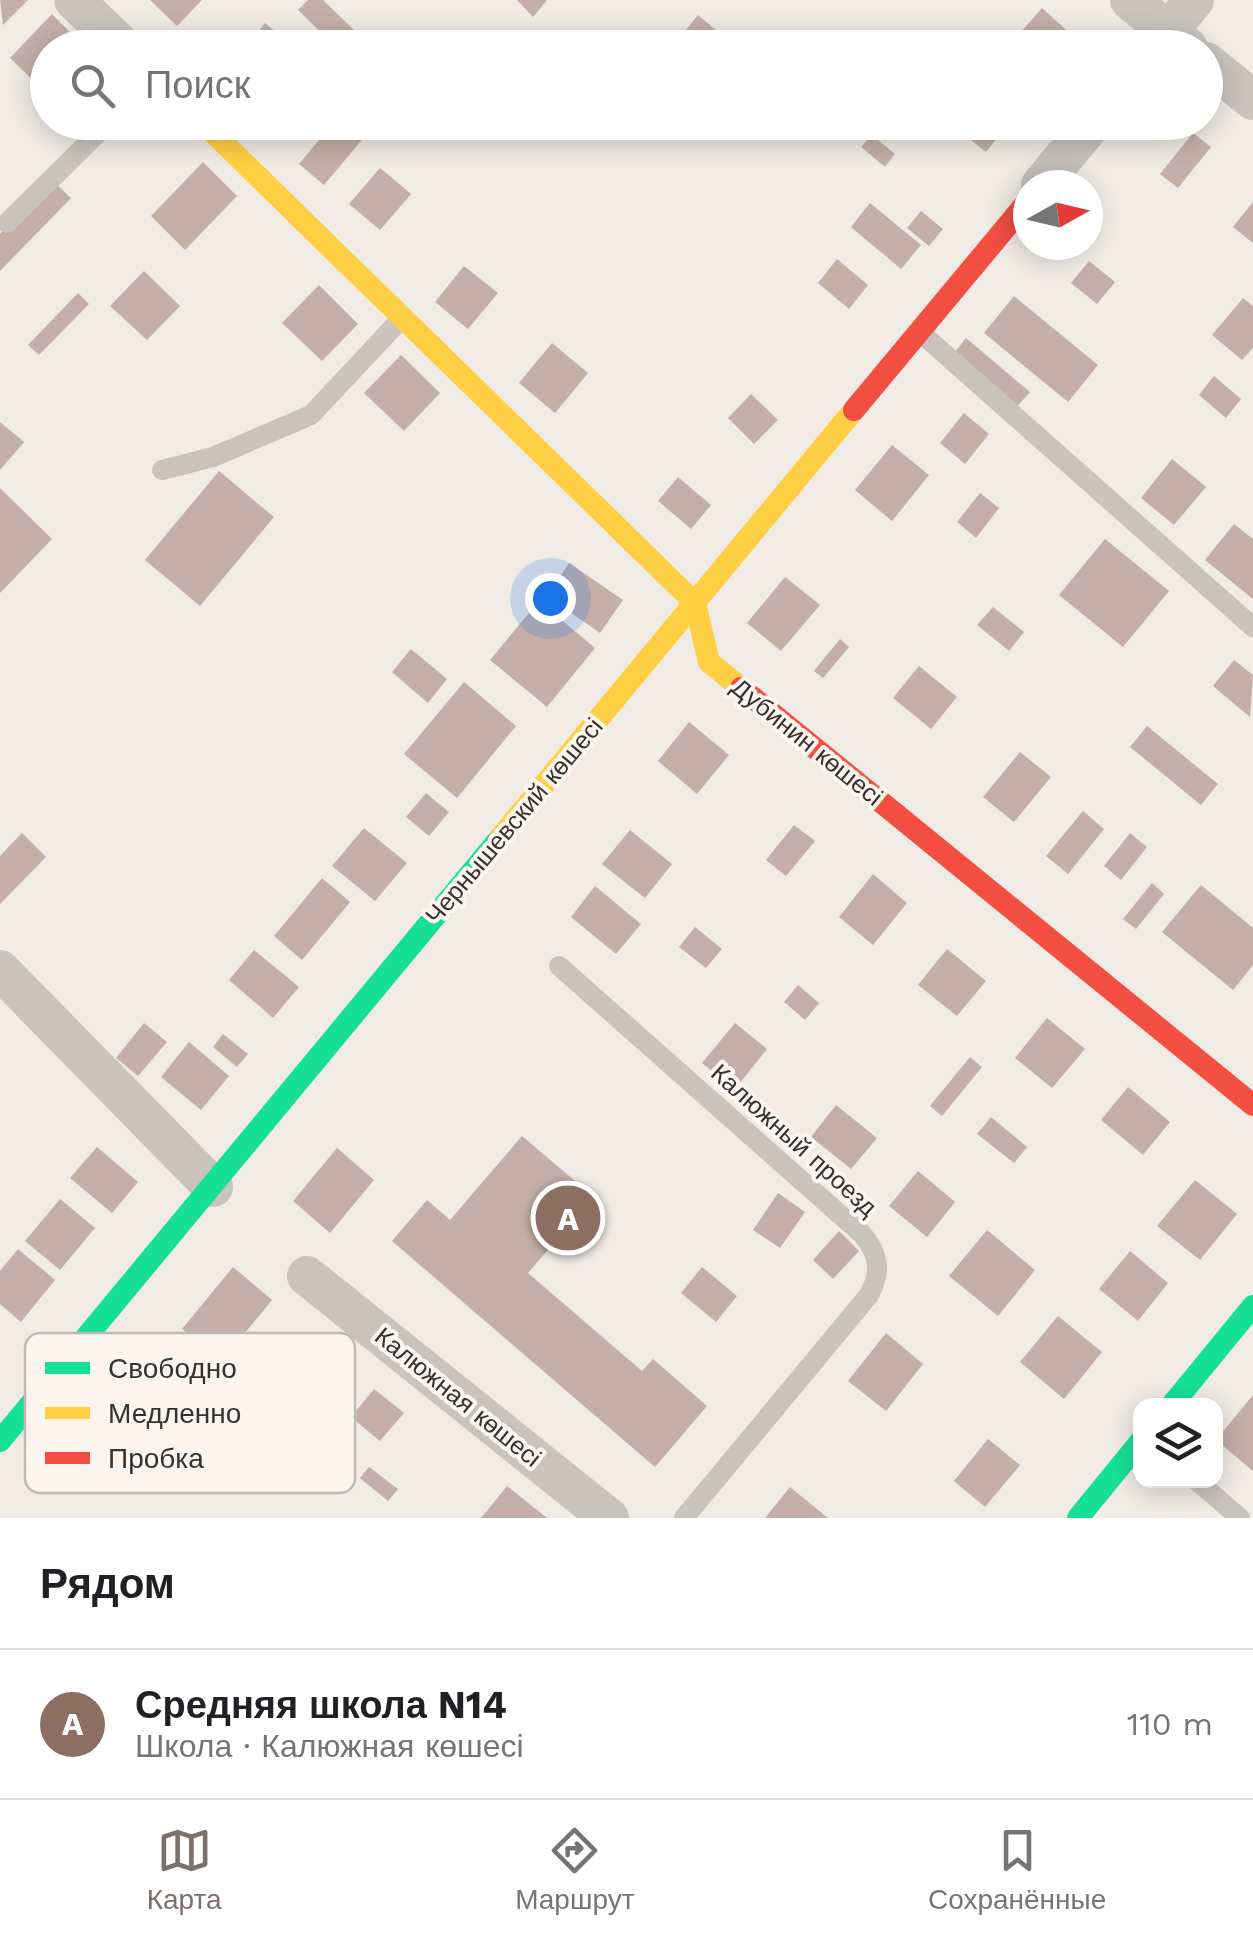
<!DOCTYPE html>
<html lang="ru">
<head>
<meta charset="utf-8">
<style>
  body { margin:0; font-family:"Work Sans",sans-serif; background:#f6f6f6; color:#202124 }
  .controls { position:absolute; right:30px; bottom:30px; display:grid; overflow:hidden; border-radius:20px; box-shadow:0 5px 25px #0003 }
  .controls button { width:90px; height:90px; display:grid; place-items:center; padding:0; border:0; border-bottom:2px solid #e0e0e0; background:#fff; color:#202124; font:50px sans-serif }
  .compass { position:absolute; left:1013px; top:170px; width:90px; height:90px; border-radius:50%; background:#fff; box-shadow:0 5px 25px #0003; rotate:82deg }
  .you { position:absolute; left:550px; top:598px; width:35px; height:35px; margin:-25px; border:8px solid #fff; border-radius:50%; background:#1a73e8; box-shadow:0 0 0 15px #1a73e833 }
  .badge { display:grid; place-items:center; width:65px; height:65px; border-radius:50%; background:#7a716c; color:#fff; font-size:32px; font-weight:700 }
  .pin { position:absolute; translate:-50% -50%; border:5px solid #fff; box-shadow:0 2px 10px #0006 }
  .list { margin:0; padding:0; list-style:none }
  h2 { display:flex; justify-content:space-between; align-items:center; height:130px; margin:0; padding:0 40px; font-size:42px }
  h2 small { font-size:32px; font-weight:400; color:#757577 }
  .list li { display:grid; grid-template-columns:65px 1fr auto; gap:30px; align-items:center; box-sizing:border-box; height:150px; padding:0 40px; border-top:2px solid #e0e0e0 }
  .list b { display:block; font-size:38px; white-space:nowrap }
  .list p { margin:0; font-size:32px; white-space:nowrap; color:#757577 }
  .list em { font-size:32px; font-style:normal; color:#757577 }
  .icon { flex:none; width:55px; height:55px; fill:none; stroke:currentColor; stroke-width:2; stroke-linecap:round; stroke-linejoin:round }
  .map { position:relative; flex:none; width:1253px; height:1518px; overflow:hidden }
  .search { position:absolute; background:#fff; box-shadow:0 5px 25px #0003; left:30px; right:30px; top:30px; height:110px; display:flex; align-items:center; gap:25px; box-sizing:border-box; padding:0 35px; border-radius:55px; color:#757577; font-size:38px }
  .sheet { height:280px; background:#fff }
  nav { display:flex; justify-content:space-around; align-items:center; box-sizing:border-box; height:140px; border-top:2px solid #e0e0e0; background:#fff; font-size:28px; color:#757577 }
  nav a { display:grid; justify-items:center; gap:5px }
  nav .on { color:#7a716c }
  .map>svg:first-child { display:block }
  .building { fill:#c3afa7 }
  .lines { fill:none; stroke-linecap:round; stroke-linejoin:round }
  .lane { stroke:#c9c3be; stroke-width:20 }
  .street { stroke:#c9c3be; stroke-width:40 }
  .fast { stroke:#16e098; stroke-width:22 }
  .slow { stroke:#ffcf43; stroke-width:22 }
  .jam { stroke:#f24e42; stroke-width:22 }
  .labels { text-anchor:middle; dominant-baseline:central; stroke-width:8; stroke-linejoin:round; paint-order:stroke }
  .street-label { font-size:25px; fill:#3b302b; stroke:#fbf5ee }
  .key { fill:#fbf5ee; stroke:#c1bab4; stroke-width:2.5 }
  .key-label { font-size:28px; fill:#3b302b }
</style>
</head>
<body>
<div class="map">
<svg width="1253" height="1518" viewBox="0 0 1253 1518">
  <rect width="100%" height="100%" fill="#f0ebe5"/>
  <g class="building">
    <polygon points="0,0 28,0 3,25"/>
    <polygon points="150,0 202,0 177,26"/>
    <polygon points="308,0 323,0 356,32 337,48 298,10"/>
    <polygon points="517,0 547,0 533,17"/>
    <polygon points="1042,8 1086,48 1007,48"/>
    <polygon points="52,14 85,48 48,48 48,95 10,58"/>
    <polygon points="698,15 722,35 711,48 671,48"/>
    <polygon points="265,23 295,48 245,48"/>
    <polygon points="334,122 377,122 324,185 299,164"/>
    <polygon points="971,122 1010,122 986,152 962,133"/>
    <polygon points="1193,133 1211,147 1178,188 1160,174"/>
    <polygon points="872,135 895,154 885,167 861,147"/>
    <polygon points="203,162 237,196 185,250 151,216"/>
    <polygon points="380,168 411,194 380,230 349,204"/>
    <polygon points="52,180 71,198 0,271 0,234"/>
    <polygon points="1253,202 1253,243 1233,227"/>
    <polygon points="870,203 921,245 901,269 851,227"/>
    <polygon points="921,211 943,229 929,246 907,228"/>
    <polygon points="837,259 868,285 849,309 818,283"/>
    <polygon points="1089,261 1115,282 1097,304 1071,283"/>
    <polygon points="464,266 498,293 468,329 435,302"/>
    <polygon points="144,271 180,306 147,340 110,306"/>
    <polygon points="319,285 358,324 322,361 282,323"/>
    <polygon points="78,293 89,304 39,355 28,345"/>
    <polygon points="1014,296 1098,365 1068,402 984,333"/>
    <polygon points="1243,298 1253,306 1253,348 1242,360 1212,335"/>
    <polygon points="966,338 1030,392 1015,409 952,356"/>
    <polygon points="552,343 588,373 555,413 519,383"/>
    <polygon points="401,355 440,393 404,431 364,393"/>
    <polygon points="1214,376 1241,399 1226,418 1199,395"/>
    <polygon points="751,394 778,420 754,444 728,418"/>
    <polygon points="964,413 989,434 965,464 940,443"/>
    <polygon points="0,422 24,442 0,470"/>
    <polygon points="892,445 929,475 892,521 855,490"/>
    <polygon points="1172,459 1206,487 1174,525 1141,498"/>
    <polygon points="219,471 274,517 200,606 145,560"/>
    <polygon points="678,477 711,505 691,529 658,501"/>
    <polygon points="0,488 52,539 0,593"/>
    <polygon points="980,493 999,508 976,538 957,522"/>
    <polygon points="1234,524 1253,539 1253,599 1205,560"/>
    <polygon points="1105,539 1169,591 1123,647 1059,595"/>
    <polygon points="569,563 623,600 600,633 547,596"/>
    <polygon points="785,577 820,605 781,651 747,623"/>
    <polygon points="539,601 595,648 547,707 490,660"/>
    <polygon points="993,607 1024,632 1009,651 977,625"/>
    <polygon points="840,639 849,647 823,678 814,671"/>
    <polygon points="411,649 447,679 428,703 392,672"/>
    <polygon points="1234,660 1253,675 1250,717 1213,686"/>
    <polygon points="919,666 957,697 931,729 893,698"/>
    <polygon points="464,682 516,726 457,798 404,754"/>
    <polygon points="689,722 729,755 697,794 658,761"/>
    <polygon points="1147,726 1218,784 1201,805 1130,747"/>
    <polygon points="1020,752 1051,777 1014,822 983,797"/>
    <polygon points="426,793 449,812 429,836 406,817"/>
    <polygon points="1083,811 1104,829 1068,874 1046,856"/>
    <polygon points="794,825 815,841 786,876 766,860"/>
    <polygon points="364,828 407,863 375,901 332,866"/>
    <polygon points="630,830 672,864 645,898 602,864"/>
    <polygon points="22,833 46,857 0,904 0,856"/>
    <polygon points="1130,833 1147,847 1121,880 1104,866"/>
    <polygon points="873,874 907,903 873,945 839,917"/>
    <polygon points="322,878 350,902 302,960 274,936"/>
    <polygon points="1152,883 1164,894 1136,929 1123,919"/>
    <polygon points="1201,885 1253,928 1253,965 1233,990 1162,932"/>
    <polygon points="595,886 641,924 616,954 571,917"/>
    <polygon points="695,927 722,949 706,968 679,947"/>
    <polygon points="947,949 986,981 957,1016 918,985"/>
    <polygon points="254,950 299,987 273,1018 229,980"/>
    <polygon points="798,985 819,1003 805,1020 784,1002"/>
    <polygon points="1047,1018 1085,1049 1052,1088 1015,1058"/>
    <polygon points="144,1023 167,1042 138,1076 116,1058"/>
    <polygon points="735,1023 767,1049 735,1089 702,1063"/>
    <polygon points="223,1034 248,1054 237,1067 213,1047"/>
    <polygon points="189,1042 229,1076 201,1110 161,1077"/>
    <polygon points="970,1057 982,1067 942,1116 930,1106"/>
    <polygon points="1128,1087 1170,1122 1143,1155 1101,1120"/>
    <polygon points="836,1105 877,1138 851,1169 811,1137"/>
    <polygon points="991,1117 1027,1147 1014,1163 977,1134"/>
    <polygon points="522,1136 594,1197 528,1273 642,1371 653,1359 707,1406 655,1467 392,1241 427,1200 450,1220"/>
    <polygon points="97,1147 138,1182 112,1213 70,1178"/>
    <polygon points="337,1148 374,1180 330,1233 293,1201"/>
    <polygon points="918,1171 955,1202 927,1237 889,1206"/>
    <polygon points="1195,1180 1237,1214 1200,1260 1157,1226"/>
    <polygon points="778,1193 805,1212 780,1248 753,1230"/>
    <polygon points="60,1199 95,1228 60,1270 25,1241"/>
    <polygon points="987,1230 1035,1270 998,1316 949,1276"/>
    <polygon points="839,1231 859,1251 833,1279 813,1260"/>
    <polygon points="18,1249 55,1280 21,1322 0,1304 0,1271"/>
    <polygon points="1130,1251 1168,1283 1138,1321 1099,1289"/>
    <polygon points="233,1267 272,1300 222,1361 182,1329"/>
    <polygon points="702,1267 737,1296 716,1322 681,1293"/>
    <polygon points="1058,1316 1102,1352 1064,1399 1020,1362"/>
    <polygon points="886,1333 923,1364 886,1411 848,1381"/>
    <polygon points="374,1389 404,1413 380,1441 351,1417"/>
    <polygon points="1253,1395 1253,1471 1216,1440"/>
    <polygon points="988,1439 1020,1465 985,1507 954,1481"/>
    <polygon points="369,1467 398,1489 388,1501 360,1478"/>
    <polygon points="507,1486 547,1518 481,1518"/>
    <polygon points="790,1487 828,1518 765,1518"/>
  </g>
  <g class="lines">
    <g class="lane">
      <polyline points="7,223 109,122"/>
      <polyline points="921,333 1253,627"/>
      <polyline points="162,470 213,457 311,415 401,319"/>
      <path d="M559,966L862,1234C879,1254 882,1271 869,1295L684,1518"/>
      <polyline points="1196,1480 1240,1518"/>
    </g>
    <g class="street">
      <polyline points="74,0 124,48"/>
      <polyline points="1130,0 1188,48"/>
      <polyline points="1155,48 1194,0"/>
      <polyline points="1206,62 1253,100"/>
      <polyline points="1041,185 1093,122"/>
      <polyline points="0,970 213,1187"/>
      <polyline points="307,1276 609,1518"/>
    </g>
    <g class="fast">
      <polyline points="1171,1406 1253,1306"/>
      <polyline points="0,1441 500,838"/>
      <polyline points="1078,1518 1140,1442"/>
    </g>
    <g class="slow">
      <polyline points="202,122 695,603 709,662 741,688"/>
      <polyline points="500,838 854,410"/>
    </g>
    <g class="jam">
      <polyline points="854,410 1028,201"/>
      <polyline points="741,688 1253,1105"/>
    </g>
  </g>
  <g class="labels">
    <g class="street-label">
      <text transform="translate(807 742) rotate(39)">Дубинин көшесі</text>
      <text transform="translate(514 821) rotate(-50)">Чернышевский көшесі</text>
      <text transform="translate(794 1140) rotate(42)">Калюжный проезд</text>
      <text transform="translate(458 1397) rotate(39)">Калюжная көшесі</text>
    </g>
  </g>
  <rect x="25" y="1333" width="330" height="160" rx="15" class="key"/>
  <rect x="45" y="1362" width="45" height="12" fill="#16e098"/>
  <rect x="45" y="1407" width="45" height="12" fill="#ffcf43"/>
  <rect x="45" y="1452" width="45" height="12" fill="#f24e42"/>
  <g class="key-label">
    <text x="108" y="1378">Свободно</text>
    <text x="108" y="1423">Медленно</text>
    <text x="108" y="1468">Пробка</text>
  </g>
</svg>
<div class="controls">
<button><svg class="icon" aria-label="layers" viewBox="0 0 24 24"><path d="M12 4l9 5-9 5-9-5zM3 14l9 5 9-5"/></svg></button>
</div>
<svg class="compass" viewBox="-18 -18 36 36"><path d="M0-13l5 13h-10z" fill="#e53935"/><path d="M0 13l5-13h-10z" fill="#757577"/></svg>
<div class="you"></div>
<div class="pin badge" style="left:568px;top:1218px;background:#8d6e63">A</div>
<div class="search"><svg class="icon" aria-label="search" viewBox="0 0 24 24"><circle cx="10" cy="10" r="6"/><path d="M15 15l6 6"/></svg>Поиск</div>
</div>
<section class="sheet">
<h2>Рядом<small></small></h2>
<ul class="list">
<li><span class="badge" style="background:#8d6e63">A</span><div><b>Средняя школа N14</b><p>Школа · Калюжная көшесі</p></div><em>110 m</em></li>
</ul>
</section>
<nav>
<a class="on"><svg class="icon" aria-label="map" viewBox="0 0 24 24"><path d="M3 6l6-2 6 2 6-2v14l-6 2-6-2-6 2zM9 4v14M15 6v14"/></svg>Карта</a>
<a><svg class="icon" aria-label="directions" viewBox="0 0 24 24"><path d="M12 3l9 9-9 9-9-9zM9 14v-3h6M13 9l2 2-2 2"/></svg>Маршрут</a>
<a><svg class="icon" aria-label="saved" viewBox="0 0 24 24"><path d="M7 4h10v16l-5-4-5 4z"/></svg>Сохранённые</a>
</nav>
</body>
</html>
